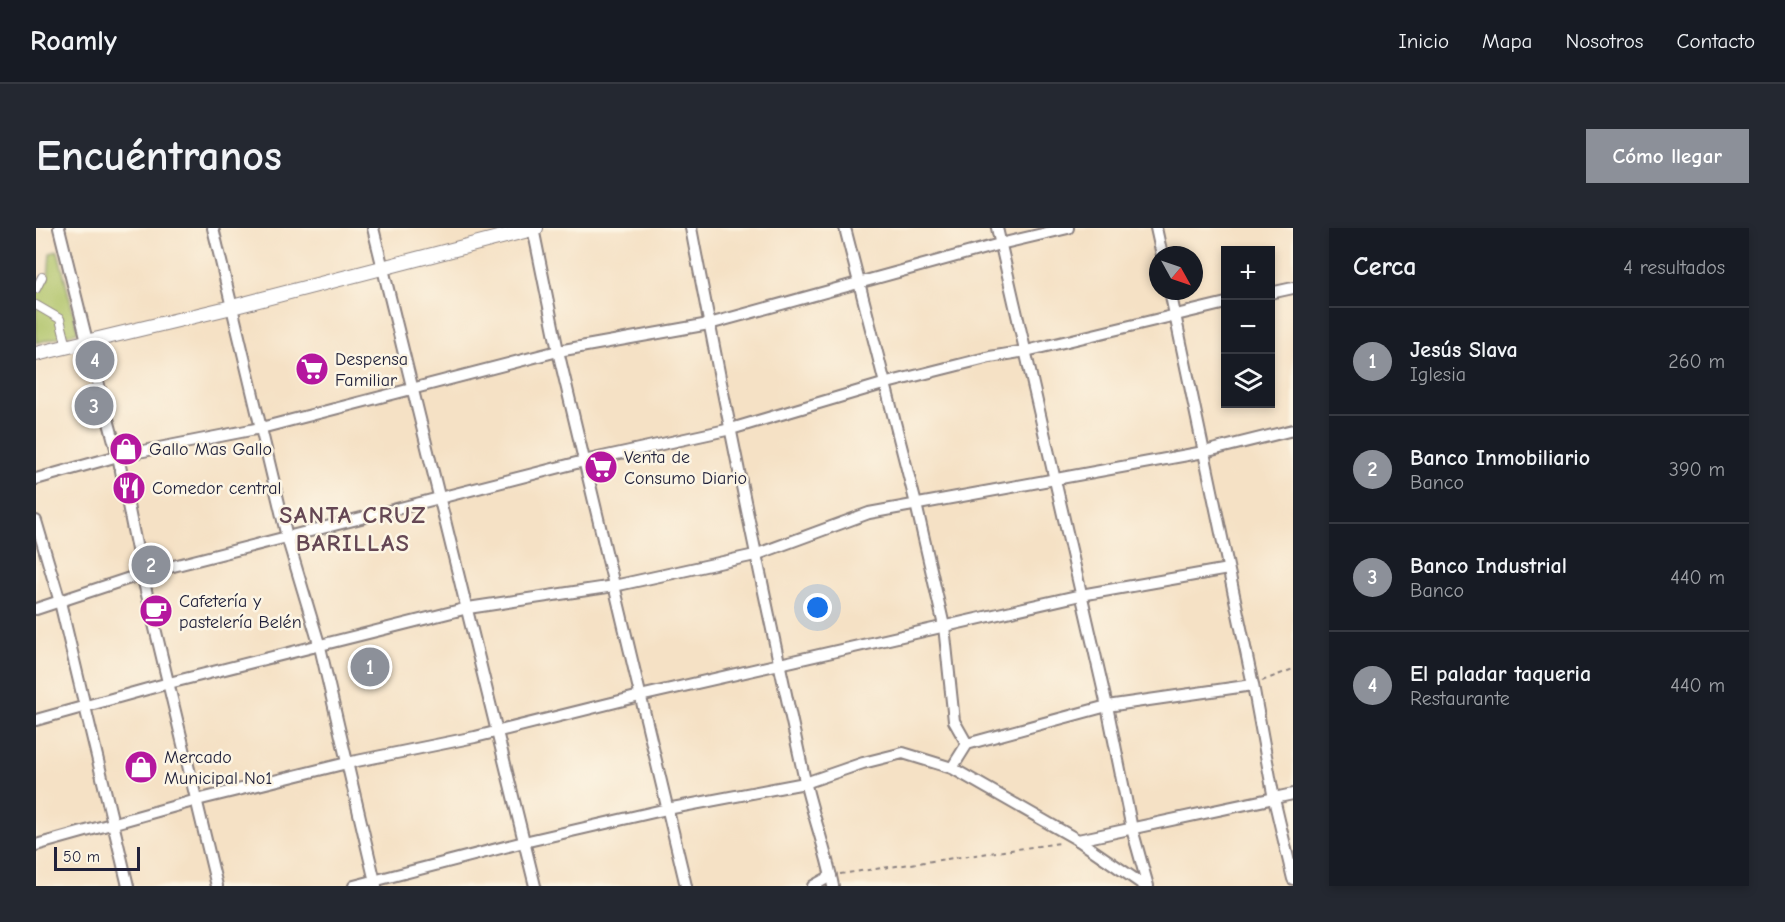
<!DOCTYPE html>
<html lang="es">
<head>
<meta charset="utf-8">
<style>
  body { margin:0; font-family:"Comic Neue",sans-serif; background:#242831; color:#f1f3f6 }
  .controls { position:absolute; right:18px; top:18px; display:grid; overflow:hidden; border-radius:0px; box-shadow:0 3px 9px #0003 }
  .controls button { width:54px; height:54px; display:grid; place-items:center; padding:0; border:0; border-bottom:2px solid #363941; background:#171b24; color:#f1f3f6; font:30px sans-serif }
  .compass { position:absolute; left:1113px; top:18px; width:54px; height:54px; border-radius:50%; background:#171b24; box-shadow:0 3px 9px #0003; rotate:130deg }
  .scale { position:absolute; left:18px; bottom:15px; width:86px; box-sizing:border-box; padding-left:6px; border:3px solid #22223b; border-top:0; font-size:16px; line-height:21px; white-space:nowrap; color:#22223b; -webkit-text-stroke:4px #fcf5e5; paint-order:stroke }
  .you { position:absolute; left:782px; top:380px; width:21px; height:21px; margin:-15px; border:4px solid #fff; border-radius:50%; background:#1a73e8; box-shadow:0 0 0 9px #1a73e833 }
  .badge { display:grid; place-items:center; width:39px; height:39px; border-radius:50%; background:#8c9099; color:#fff; font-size:20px; font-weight:700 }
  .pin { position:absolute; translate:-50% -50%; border:3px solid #fff; box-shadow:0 2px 6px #0006 }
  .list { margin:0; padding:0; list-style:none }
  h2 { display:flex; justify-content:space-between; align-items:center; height:78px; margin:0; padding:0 24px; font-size:26px }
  h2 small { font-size:20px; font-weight:400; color:#9ea1a6 }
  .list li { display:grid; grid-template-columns:39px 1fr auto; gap:18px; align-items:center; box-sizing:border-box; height:108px; padding:0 24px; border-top:2px solid #363941 }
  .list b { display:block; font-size:22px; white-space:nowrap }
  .list p { margin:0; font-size:20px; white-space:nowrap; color:#9ea1a6 }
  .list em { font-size:20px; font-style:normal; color:#9ea1a6 }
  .icon { flex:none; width:33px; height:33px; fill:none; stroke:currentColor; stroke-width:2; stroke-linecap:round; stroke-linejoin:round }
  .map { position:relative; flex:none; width:1257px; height:658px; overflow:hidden; border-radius:0px }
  header { display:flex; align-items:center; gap:36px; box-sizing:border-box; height:84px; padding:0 30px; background:#171b24; border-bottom:2px solid #363941 }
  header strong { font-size:28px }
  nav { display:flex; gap:33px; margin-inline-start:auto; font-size:21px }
  .intro { display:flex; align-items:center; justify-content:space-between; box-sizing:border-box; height:144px; padding:0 36px }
  h1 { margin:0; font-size:42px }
  .button { padding:15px 27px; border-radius:0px; background:#8c9099; color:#fff; font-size:21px; font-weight:700 }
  main { display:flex; gap:36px; padding:0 36px }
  aside { flex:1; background:#171b24; border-radius:0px; box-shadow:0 3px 9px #0003 }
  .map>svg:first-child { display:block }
  .green { fill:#afc367; stroke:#687251; stroke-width:1.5 }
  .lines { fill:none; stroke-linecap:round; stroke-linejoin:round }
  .pedestrian-casing { stroke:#8c8280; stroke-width:10 }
  .minor-casing { stroke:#8c8280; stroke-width:14 }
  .tertiary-casing { stroke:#8c8280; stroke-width:16 }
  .path { stroke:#8c8280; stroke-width:2; stroke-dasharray:4.5 4.5; stroke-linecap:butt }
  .pedestrian { stroke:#fff; stroke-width:8 }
  .minor { stroke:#fff; stroke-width:10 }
  .tertiary { stroke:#fff; stroke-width:14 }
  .labels { text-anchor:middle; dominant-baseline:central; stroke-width:5; stroke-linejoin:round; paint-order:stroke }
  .poi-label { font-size:18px; fill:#22223b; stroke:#fcf5e5; text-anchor:start }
  .district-label { font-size:24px; font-weight:bold; letter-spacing:1.5px; fill:#654754; stroke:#fcf5e5 }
</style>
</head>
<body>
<header>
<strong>Roamly</strong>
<nav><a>Inicio</a><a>Mapa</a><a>Nosotros</a><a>Contacto</a></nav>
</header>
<div class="intro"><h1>Encuéntranos</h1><a class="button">Cómo llegar</a></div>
<main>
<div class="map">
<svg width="1257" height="658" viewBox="0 0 1257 658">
  <rect width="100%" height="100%" fill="#fcf5e5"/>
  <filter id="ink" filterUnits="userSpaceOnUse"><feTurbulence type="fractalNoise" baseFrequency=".0167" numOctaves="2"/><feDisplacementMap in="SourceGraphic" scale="12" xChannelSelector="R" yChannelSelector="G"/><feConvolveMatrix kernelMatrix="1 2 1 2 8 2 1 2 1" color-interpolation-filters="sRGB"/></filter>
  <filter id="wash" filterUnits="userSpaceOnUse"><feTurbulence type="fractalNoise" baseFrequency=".008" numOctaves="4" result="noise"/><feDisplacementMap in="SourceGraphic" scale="24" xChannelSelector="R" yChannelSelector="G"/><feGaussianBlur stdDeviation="1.35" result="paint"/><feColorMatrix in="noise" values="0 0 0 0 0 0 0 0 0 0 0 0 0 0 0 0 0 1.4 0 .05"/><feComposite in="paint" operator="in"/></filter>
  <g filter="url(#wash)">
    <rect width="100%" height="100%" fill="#f5e1c5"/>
    <polygon class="green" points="22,23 42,104 0,115 0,52 12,52 14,25"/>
  </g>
  <g filter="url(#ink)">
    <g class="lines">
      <defs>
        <g id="pedestrian">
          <polyline points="0,61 6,49"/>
          <polyline points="0,77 24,91 31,119"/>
        </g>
        <g id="minor">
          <polyline points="23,0 51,113 82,228 106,346 181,658"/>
          <polyline points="177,0 251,309 284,419 340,658"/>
          <polyline points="337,0 499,658"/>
          <polyline points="497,0 522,123 650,658"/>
          <path d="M655,0C690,185 728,369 769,553C777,588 790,622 797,658"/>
          <polyline points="809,0 880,276 908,398 918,493 931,516"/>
          <polyline points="961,0 1071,478 1096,601 1112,658"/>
          <polyline points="1120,0 1126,27"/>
          <polyline points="1134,63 1217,457 1238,571 1257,651"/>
          <polyline points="1234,65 1257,60"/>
          <polyline points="0,251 82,228 225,200 522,123 673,96 964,16 1032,0"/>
          <polyline points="0,293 24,374 92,658"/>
          <polyline points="0,381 106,346 251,309 548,233 695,201 847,156 954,129 990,123 1190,75"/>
          <polyline points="0,492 133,455 432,380 578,358 719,327 833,285 1168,224 1257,202"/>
          <polyline points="916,540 931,516 1071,478 1217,457"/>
          <polyline points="1042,612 1257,566"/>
          <polyline points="0,617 161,572 311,535 439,509 604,468 1045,367 1192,341"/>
          <polyline points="318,658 488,614 631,581 769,555 827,535 867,525 916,540 1042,612 1109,658"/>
          <polyline points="777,658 795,648"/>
        </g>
        <polyline id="tertiary" points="0,126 196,79 500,0"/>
      </defs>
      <use href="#pedestrian" class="pedestrian-casing"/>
      <use href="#minor" class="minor-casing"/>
      <use href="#tertiary" class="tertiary-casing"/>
      <g class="path">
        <polyline points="1226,453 1257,441"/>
        <polyline points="804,646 1024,615"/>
      </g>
      <use href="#pedestrian" class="pedestrian"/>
      <use href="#minor" class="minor"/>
      <use href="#tertiary" class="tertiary"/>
    </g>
  </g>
  <defs>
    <symbol id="supermarket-disc" viewBox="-11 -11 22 22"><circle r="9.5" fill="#b5179e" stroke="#fcf5e5"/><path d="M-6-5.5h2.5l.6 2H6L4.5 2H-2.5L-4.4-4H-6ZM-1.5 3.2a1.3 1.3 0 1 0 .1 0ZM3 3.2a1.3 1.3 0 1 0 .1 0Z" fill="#fff"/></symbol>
    <symbol id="shop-disc" viewBox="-11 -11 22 22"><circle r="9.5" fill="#b5179e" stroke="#fcf5e5"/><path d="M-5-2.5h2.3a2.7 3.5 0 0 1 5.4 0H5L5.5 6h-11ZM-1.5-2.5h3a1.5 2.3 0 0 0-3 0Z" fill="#fff"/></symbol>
    <symbol id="restaurant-disc" viewBox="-11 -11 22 22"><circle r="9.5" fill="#b5179e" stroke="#fcf5e5"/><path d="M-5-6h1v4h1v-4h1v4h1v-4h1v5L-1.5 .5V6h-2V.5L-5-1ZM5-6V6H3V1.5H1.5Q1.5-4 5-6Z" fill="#fff"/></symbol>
    <symbol id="cafe-disc" viewBox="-11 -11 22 22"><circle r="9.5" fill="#b5179e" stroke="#fcf5e5"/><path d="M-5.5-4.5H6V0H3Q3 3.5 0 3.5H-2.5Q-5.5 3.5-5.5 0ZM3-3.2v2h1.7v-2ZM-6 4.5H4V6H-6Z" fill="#fff"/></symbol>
  </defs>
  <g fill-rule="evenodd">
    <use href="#supermarket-disc" x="257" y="122" width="38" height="38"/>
    <use href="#shop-disc" x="71" y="202" width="38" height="38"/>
    <use href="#supermarket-disc" x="546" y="220" width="38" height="38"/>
    <use href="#restaurant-disc" x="74" y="241" width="38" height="38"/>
    <use href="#cafe-disc" x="101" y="364" width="38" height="38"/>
    <use href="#shop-disc" x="86" y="520" width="38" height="38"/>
  </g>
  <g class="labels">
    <g class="poi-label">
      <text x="299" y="131">Despensa<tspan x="299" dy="21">Familiar</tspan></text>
      <text x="113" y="221">Gallo Mas Gallo</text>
      <text x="588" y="229">Venta de<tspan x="588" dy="21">Consumo Diario</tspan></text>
      <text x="116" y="260">Comedor central</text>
      <text x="143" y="373">Cafetería y<tspan x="143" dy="21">pastelería Belén</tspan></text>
      <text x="128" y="529">Mercado<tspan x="128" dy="21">Municipal No1</tspan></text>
    </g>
    <g class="district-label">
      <text x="317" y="287">SANTA CRUZ<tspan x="317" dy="28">BARILLAS</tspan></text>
    </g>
  </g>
</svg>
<div class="controls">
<button>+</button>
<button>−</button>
<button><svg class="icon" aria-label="layers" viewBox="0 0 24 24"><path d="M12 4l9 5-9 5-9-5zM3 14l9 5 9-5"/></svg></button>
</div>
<svg class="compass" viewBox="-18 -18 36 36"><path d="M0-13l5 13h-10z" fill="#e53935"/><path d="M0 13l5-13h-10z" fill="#9ea1a6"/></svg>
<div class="scale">50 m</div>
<div class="you"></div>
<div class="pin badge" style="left:334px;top:439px">1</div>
<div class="pin badge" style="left:115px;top:337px">2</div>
<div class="pin badge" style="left:58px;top:178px">3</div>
<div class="pin badge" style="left:59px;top:132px">4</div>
</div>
<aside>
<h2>Cerca<small>4 resultados</small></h2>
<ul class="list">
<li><span class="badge">1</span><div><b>Jesús Slava</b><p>Iglesia</p></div><em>260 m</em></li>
<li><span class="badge">2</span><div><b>Banco Inmobiliario</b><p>Banco</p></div><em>390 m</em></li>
<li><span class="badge">3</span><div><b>Banco Industrial</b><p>Banco</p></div><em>440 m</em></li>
<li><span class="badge">4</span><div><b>El paladar taqueria</b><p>Restaurante</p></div><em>440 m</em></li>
</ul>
</aside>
</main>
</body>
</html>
